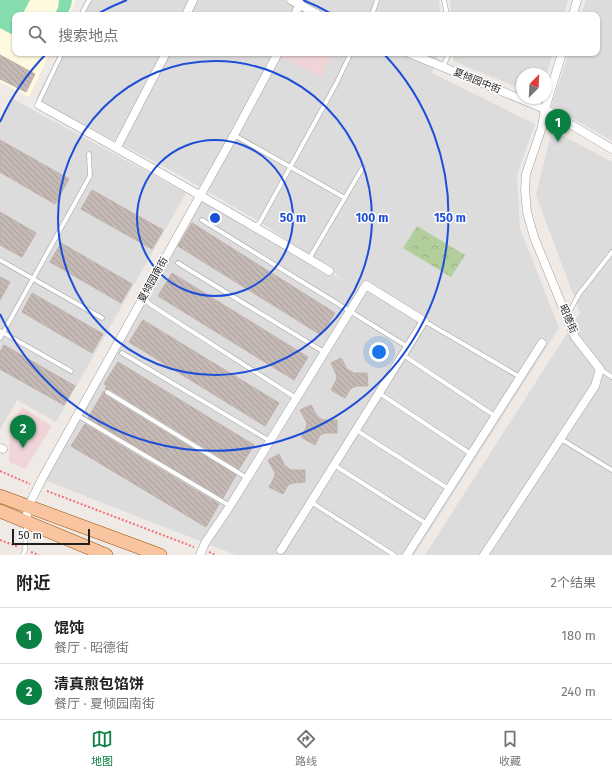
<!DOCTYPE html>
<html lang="zh">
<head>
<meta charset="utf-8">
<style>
  body { margin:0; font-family:"Fira Sans","Noto Sans SC",sans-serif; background:#f2f2f2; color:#222 }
  .compass { position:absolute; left:516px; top:68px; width:36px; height:36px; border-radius:50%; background:#fff; box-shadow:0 1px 3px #0004; rotate:24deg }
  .scale { position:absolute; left:12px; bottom:10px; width:78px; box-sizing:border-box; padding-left:4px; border:2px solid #1f1f1f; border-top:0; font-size:11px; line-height:14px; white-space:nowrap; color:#1f1f1f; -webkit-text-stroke:3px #fff; paint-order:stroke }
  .you { position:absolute; left:379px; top:352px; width:14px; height:14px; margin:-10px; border:3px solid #fff; border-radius:50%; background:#1a73e8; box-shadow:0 0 0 6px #1a73e833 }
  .badge { display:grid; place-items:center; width:26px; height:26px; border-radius:50%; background:#0b8043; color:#fff; font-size:13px; font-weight:700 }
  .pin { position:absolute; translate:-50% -33px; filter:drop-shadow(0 1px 2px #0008) }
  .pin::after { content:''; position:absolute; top:21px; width:14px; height:12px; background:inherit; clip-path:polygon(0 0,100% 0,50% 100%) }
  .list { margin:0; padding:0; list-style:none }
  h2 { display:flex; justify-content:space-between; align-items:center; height:52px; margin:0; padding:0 16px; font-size:17px }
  h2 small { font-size:13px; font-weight:400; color:#767676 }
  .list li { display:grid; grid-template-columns:26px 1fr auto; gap:12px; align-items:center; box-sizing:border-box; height:56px; padding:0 16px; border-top:1px solid #e0e0e0 }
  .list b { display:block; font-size:15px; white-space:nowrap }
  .list p { margin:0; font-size:13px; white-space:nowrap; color:#767676 }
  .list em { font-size:13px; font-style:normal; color:#767676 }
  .icon { flex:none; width:22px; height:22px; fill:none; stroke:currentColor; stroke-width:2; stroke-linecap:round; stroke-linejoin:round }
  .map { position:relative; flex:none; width:612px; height:555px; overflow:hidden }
  .search { position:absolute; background:#fff; box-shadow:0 1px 3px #0004; left:12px; right:12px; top:12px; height:44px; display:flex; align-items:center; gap:10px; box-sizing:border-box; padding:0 14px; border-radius:8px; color:#767676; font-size:15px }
  .sheet { height:164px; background:#fff }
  nav { display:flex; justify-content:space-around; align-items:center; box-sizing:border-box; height:56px; border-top:1px solid #e0e0e0; background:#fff; font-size:11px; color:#767676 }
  nav a { display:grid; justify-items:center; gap:2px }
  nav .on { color:#0b8043 }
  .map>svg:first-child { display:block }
  .residential { fill:#dddcdc }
  .commercial { fill:#f0d5d8 }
  .education { fill:#fefadf }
  .forest { fill:url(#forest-crowns) }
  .pitch { fill:#85dcae }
  .building { fill:url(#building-back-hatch); stroke:#c1afa8 }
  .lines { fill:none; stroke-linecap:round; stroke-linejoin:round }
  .lane-casing { stroke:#a0a0a0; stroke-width:5 }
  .street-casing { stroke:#a0a0a0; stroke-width:9 }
  .primary-casing { stroke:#964f04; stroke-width:14 }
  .path { stroke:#f66f76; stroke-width:2; stroke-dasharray:2 2; stroke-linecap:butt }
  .lane { stroke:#fff; stroke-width:4 }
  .street { stroke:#fff; stroke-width:8 }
  .primary { stroke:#f9c5a0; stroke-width:13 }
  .ring { fill:none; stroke:#1d4ed8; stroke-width:2 }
  .labels { text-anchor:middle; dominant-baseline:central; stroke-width:3; stroke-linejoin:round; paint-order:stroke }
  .street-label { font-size:10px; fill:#1f1f1f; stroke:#fff }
  .centre { fill:#1d4ed8; stroke:#fff; stroke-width:2 }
  .ring-label { font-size:12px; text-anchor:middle; font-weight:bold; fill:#1d4ed8; stroke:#fff; stroke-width:3; stroke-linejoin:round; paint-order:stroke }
</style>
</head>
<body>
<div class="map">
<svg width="612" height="555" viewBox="0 0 612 555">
  <defs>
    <pattern id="forest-crowns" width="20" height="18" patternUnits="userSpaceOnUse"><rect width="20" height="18" fill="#b1ce9b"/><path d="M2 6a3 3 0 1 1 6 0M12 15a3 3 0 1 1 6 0" fill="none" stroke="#98b085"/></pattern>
    <pattern id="building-back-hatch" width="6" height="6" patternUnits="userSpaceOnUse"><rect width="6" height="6" fill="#c4b9b5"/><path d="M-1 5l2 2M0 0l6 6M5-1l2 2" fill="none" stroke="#a89f9b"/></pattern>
  </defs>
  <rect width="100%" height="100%" fill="#efeae5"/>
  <g class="residential">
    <polygon points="85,0 439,0 440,15 78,15"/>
    <polygon points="450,0 568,0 564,15 451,15"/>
    <polygon points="586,0 612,0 612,141 551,106 569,53 597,53 597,15 581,15"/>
    <polygon points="59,53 438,53 432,73 535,124 517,175 520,228 559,328 414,555 236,555 44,480 199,199 348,283 260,222 181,176 36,99"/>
    <polygon points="453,53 553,53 546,76 546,74 522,74 522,89 453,61"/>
    <polygon points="13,99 186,193 56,422 17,400 0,430 0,120"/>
    <polygon points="552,130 612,162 612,555 425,555 580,313 536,195"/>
  </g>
  <g class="commercial">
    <polygon points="284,53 333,53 321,78 282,57"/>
    <polygon points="22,407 52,426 25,469 9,462 10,425"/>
  </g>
  <polygon class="education" points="0,0 76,0 69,15 15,15 15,53 50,53 29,97 0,82"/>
  <polygon class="forest" points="417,226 465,255 451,277 403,248"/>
  <g class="pitch">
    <polygon points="0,0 30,0 22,15 15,15 15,36 0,28"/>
    <polygon points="59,0 72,0 71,6 67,15 54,15 58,8"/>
  </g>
  <g class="building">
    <polygon points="0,55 35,74 26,92 0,79"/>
    <polygon points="0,140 69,179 55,204 0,172"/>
    <polygon points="92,190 163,230 152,249 81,209"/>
    <polygon points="0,212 36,233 22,257 0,245"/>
    <polygon points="192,223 335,313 321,335 178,246"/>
    <polygon points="61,243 132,284 121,303 50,262"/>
    <polygon points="172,273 308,357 294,380 158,296"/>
    <polygon points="0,277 10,282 0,300"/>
    <polygon points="32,293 103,334 92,353 22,312"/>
    <polygon points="143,320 279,403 265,426 129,342"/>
    <polygon points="4,345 75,386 64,405 0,369 0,352"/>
    <polygon points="341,358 347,369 354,373 367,373 368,386 356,386 350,389 345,398 331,390 336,381 337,376 331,363"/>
    <polygon points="118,362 254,445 239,469 109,389 105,389 107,386 104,384"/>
    <polygon points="104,391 105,395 236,475 223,498 88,418"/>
    <polygon points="311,405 317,416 323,420 337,420 337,433 325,433 320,435 315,445 301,437 306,428 307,423 300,410"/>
    <polygon points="85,424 219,504 206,527 71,446"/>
    <polygon points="279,454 285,466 291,470 305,470 305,482 293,483 288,485 283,494 269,487 274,478 275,473 268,460"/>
  </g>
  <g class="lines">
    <defs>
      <g id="lane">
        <polyline points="444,0 447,15"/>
        <polyline points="81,15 89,0"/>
        <polyline points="372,15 377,0"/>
        <polyline points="443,67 449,53"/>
        <polyline points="39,105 39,101 62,53"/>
        <polyline points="234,135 345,198"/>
        <polyline points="202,220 408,347"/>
        <polyline points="255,227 260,222 336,84 351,53"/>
        <polyline points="309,259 363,167"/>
        <polyline points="0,260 102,318"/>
        <polyline points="178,263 324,352"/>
        <polyline points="146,300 151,305 296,398"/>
        <polyline points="566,314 571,309 579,294 612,252"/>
        <polyline points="424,321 520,377"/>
        <polyline points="0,331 71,371"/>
        <polyline points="0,338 90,176 89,154"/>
        <polyline points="122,353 270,441"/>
        <polyline points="403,355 495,416"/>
        <polyline points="600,369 612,377"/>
        <polyline points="107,392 247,478"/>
        <polyline points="379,393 471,454"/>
        <polyline points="82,418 230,506"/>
        <polyline points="356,430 449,489"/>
        <polyline points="561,439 612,470"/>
        <polyline points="334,465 427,524"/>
        <polyline points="311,502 394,555"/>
        <polyline points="23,555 25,550 26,524"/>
      </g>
      <g id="street">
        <polyline points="291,0 319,15"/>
        <polyline points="186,15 193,0"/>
        <polyline points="295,15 301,0"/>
        <polyline points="573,15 577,0"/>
        <polyline points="409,53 545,109 612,149"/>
        <path d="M39,105C137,159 234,214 329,271"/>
        <polyline points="117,147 166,53"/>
        <polyline points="0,448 3,449"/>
        <polyline points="26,522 28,507 43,477 234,135 278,53"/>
        <polyline points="200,555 205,543 230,506 366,285 424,321 281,550"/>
        <polyline points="407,555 542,343"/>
        <polyline points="484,555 595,386 600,369 575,337 534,237 527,212 525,190 526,174 542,127 545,109 562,53"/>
      </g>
      <g id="primary">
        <polyline points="0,496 160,555"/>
        <polyline points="0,511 106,555"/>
      </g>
    </defs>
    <use href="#lane" class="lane-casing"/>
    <use href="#street" class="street-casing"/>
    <use href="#primary" class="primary-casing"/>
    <g class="path">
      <polyline points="0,471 30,484"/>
      <polyline points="47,491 194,547"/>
      <polyline points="0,540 19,547"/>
      <polyline points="31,552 39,555"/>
      <polyline points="209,552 215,555"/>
    </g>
    <use href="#lane" class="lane"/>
    <use href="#street" class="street"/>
    <use href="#primary" class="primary"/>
  </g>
  <g class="ring">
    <circle cx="215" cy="218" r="78"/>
    <circle cx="215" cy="218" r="157"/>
    <path d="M0 122A235 235 0 0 1 47 53M97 14A235 235 0 0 1 127 0M303 0A235 235 0 0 1 332 14M383 53A235 235 0 1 1 0 314"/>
  </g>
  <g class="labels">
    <g class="street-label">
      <text transform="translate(477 81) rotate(22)">夏倾园中街</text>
      <text transform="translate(153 280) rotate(-61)">夏倾园南街</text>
      <text transform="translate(568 319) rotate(67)">昭德街</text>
    </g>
  </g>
  <circle cx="215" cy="218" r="6" class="centre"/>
  <g class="ring-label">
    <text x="293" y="222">50 m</text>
    <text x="372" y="222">100 m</text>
    <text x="450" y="222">150 m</text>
  </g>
</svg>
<svg class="compass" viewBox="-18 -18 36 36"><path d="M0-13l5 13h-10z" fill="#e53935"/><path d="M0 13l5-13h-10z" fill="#767676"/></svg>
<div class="scale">50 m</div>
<div class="you"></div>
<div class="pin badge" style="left:558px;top:142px">1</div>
<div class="pin badge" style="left:23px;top:448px">2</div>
<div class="search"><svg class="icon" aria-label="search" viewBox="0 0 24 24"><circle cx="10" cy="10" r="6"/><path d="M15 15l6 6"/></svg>搜索地点</div>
</div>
<section class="sheet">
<h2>附近<small>2个结果</small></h2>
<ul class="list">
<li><span class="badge">1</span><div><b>馄饨</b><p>餐厅 · 昭德街</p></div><em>180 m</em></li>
<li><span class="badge">2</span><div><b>清真煎包馅饼</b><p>餐厅 · 夏倾园南街</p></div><em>240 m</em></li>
</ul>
</section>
<nav>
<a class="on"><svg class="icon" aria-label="map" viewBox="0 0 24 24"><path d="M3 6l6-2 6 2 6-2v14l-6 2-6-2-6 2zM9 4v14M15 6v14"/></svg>地图</a>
<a><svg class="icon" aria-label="directions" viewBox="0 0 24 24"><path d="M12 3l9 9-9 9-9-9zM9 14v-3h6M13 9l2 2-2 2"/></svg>路线</a>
<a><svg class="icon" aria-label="saved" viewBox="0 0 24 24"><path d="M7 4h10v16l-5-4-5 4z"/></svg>收藏</a>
</nav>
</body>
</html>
